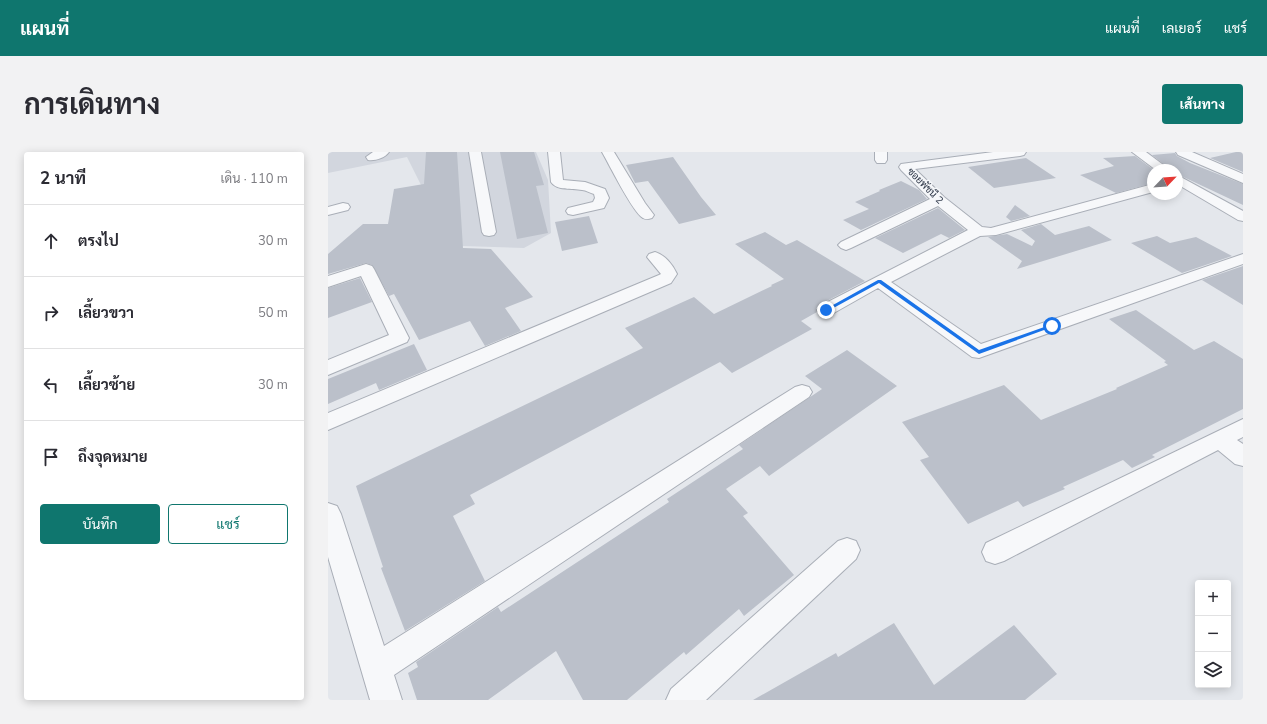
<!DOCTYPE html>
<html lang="th">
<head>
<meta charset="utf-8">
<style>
  body { margin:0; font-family:"Nunito Sans",Sarabun,sans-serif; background:#f2f2f3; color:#2b2b33 }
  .controls { position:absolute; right:12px; bottom:12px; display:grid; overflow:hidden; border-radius:4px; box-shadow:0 2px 10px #0003 }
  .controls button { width:36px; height:36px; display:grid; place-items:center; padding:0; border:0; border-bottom:1px solid #e1e1e2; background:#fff; color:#2b2b33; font:20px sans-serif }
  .compass { position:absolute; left:819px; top:12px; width:36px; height:36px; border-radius:50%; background:#fff; box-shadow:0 2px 10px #0003; rotate:65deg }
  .stop { position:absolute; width:12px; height:12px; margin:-9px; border:3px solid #1a73e8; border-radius:50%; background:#fff }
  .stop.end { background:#1a73e8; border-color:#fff; box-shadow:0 1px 4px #0008 }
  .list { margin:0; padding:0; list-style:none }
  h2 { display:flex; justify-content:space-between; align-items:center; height:52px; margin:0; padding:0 16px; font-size:17px }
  h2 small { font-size:13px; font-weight:400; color:#7c7c81 }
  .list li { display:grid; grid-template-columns:26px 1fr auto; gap:12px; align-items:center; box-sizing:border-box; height:72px; padding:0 16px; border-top:1px solid #e1e1e2 }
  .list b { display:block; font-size:15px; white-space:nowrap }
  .list em { font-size:13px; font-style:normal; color:#7c7c81 }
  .actions { display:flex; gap:8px; padding:12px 16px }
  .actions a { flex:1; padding:9px 0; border:1px solid #0f766e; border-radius:4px; text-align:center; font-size:14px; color:#0f766e }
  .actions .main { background:#0f766e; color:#fff }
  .icon { flex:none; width:22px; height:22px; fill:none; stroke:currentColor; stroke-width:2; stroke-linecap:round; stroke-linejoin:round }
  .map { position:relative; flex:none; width:915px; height:548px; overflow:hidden; border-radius:4px }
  header { display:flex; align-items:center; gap:24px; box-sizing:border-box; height:56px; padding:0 20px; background:#0f766e; color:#fff }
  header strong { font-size:19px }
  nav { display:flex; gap:22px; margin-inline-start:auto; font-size:14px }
  .intro { display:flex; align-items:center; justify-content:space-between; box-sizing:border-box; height:96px; padding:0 24px }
  h1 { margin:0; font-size:28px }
  .button { padding:10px 18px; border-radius:4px; background:#0f766e; color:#fff; font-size:14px; font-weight:700 }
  main { display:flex; gap:24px; padding:0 24px }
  aside { flex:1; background:#fff; border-radius:4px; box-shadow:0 2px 10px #0003 }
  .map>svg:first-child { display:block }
  .built { fill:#d2d6de }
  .building { fill:#bbc0ca }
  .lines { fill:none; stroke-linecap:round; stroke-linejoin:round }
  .minor-casing { stroke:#a9aeb7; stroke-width:2 }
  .minor { fill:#f7f8fa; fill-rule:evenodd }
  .route { fill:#1a73e8 }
  .labels { text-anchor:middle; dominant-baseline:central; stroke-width:3; stroke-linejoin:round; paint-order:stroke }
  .far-street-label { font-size:10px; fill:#2b3445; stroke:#f4f6f9 }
</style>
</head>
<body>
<header>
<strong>แผนที่</strong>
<nav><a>แผนที่</a><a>เลเยอร์</a><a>แชร์</a></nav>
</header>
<div class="intro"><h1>การเดินทาง</h1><a class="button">เส้นทาง</a></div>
<main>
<aside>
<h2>2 นาที<small>เดิน · 110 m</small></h2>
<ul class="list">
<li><svg class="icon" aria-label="ahead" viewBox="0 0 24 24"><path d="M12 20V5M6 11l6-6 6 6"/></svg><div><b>ตรงไป</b></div><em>30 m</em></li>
<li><svg class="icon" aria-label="right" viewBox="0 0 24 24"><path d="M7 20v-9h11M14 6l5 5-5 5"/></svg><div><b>เลี้ยวขวา</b></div><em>50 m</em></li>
<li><svg class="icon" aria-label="left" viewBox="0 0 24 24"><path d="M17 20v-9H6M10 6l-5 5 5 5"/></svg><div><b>เลี้ยวซ้าย</b></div><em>30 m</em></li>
<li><svg class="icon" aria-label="arrive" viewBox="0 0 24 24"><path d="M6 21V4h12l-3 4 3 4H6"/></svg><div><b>ถึงจุดหมาย</b></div></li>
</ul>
<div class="actions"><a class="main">บันทึก</a><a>แชร์</a></div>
</aside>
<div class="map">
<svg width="915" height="548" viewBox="0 0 915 548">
  <rect width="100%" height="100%" fill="#e4e7ec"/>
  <polygon class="built" points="4,0 208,0 220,28 223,81 196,96 103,93 93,33 79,5 0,21 0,2"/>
  <g class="building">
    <polygon points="98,0 129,0 135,96 163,97 205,145 177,156 193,179 157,194 142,169 91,188 66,142 61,144 44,113 38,111 0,122 0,102 35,72 60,72 66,37 96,32"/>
    <polygon points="172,0 206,0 216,33 208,34 220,81 189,87"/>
    <polygon points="908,0 915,0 915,20 882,6"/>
    <polygon points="847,1 849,4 862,11 915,32 915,53 849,22 849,18 843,18 824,3"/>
    <polygon points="807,4 826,18 825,31 788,41 752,23 786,14 775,6"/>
    <polygon points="345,5 373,45 388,63 351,72 320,29 307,31 298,13"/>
    <polygon points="698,6 728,26 666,36 640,15"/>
    <polygon points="573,29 591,38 599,47 533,78 515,68 541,57 527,50 552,39 551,38"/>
    <polygon points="687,53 702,64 683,69 678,65"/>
    <polygon points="610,56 637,78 621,86 613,82 575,101 547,86"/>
    <polygon points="261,64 270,91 234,99 227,70"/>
    <polygon points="713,72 727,83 761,74 784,88 689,117 694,109 660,85 679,82 704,94 707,89 693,78"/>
    <polygon points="437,80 458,93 469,88 537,129 491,153 488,157 489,160 473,169 484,177 404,221 392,210 142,343 147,352 125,364 157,429 77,479 53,416 55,415 28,334 315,196 297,176 366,145 386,162 444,134 443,133 456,127 407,92"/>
    <polygon points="829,84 842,91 868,85 904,104 854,121 803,91"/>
    <polygon points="915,114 915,153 874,128"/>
    <polygon points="32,126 44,150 0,166 0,136"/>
    <polygon points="808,158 866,198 886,189 915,207 915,257 824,303 827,305 804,316 795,308 735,335 737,337 695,355 690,349 640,372 592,308 601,305 574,270 676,233 713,268 789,237 788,236 840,213 836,210 838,209 781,167"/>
    <polygon points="86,192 99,218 51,238 48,231 0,252 0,227"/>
    <polygon points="519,198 569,234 441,324 432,314 398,337 420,361 415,364 466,423 416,464 411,457 358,503 356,500 299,548 255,548 228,499 160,548 89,548 80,521 90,515 88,510 170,455 173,460 341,350 339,347 415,297 411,293 494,237 477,224"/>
    <polygon points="566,471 606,533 686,473 729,522 697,548 425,548 508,501 510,505"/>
  </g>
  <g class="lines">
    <defs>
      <g id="minor">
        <path d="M45,0H61C57,6 47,9 40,8L38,5Z"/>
        <polygon points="141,0 153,0 168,80 166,83 161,84 156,83 154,80"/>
        <path d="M220,0H232L235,28L257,30L277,37L281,46L276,56L245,63L240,62L238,59L240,56L265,50L267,46L266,42C262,41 258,38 254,38C244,36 229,39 223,30Z"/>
        <path d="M274,0H286L317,51L326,63L324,66C321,67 318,68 315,66C305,61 281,12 274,0Z"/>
        <polygon points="547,0 559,0 559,8 557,11 549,11 547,8"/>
        <polygon points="665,0 698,0 696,3 692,4 587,17 616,45 654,75 663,76 825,32 825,40 668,83 652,84 563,130 653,192 915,102 915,112 651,206 644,205 550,136 504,162 498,163 492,162 489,158 492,154 640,78 610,54 523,96 518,98 513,96 510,93 513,90 602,47 573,18 571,15 573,12"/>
        <polygon points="804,0 818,0 842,18 828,18"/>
        <polygon points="848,0 864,0 915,22 915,31 850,3"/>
        <polygon points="849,23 915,59 915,69 910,68 849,32"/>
        <polygon points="15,51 20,52 22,55 20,58 0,63 0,55"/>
        <path d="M327,100C337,103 345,113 349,122L343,131L0,278V261L331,123L333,122L319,105L321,102Z"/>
        <polygon points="38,112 44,114 46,117 81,186 79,190 0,223 0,208 61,183 33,124 0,135 0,124"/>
        <polygon points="474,233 481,235 484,240 481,245 66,523 74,548 42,548 0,405 0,351 9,354 13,362 56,494 467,235"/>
        <polygon points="915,267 915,285 909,288 915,292 915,314 907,312 890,298 676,409 667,412 658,409 654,400 658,391"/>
        <polygon points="519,386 528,389 532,398 528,407 378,548 338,548 343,537 510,389"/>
      </g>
    </defs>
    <use href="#minor" class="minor-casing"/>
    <use href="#minor" class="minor"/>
  </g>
  <polygon class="route" points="550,128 553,128 651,198 722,173 727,174 651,202 551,131 500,159 496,158"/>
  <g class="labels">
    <g class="far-street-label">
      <text transform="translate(597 34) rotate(45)">ซอยพัชนี 2</text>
    </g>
  </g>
</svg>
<div class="controls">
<button>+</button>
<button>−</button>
<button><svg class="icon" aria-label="layers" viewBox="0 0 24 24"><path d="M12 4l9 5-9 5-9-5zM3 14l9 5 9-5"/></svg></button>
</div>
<svg class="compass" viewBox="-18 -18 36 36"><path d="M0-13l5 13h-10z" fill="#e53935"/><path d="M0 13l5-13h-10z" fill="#7c7c81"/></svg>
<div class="stop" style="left:724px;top:174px"></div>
<div class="stop end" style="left:498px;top:158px"></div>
</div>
</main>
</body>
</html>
